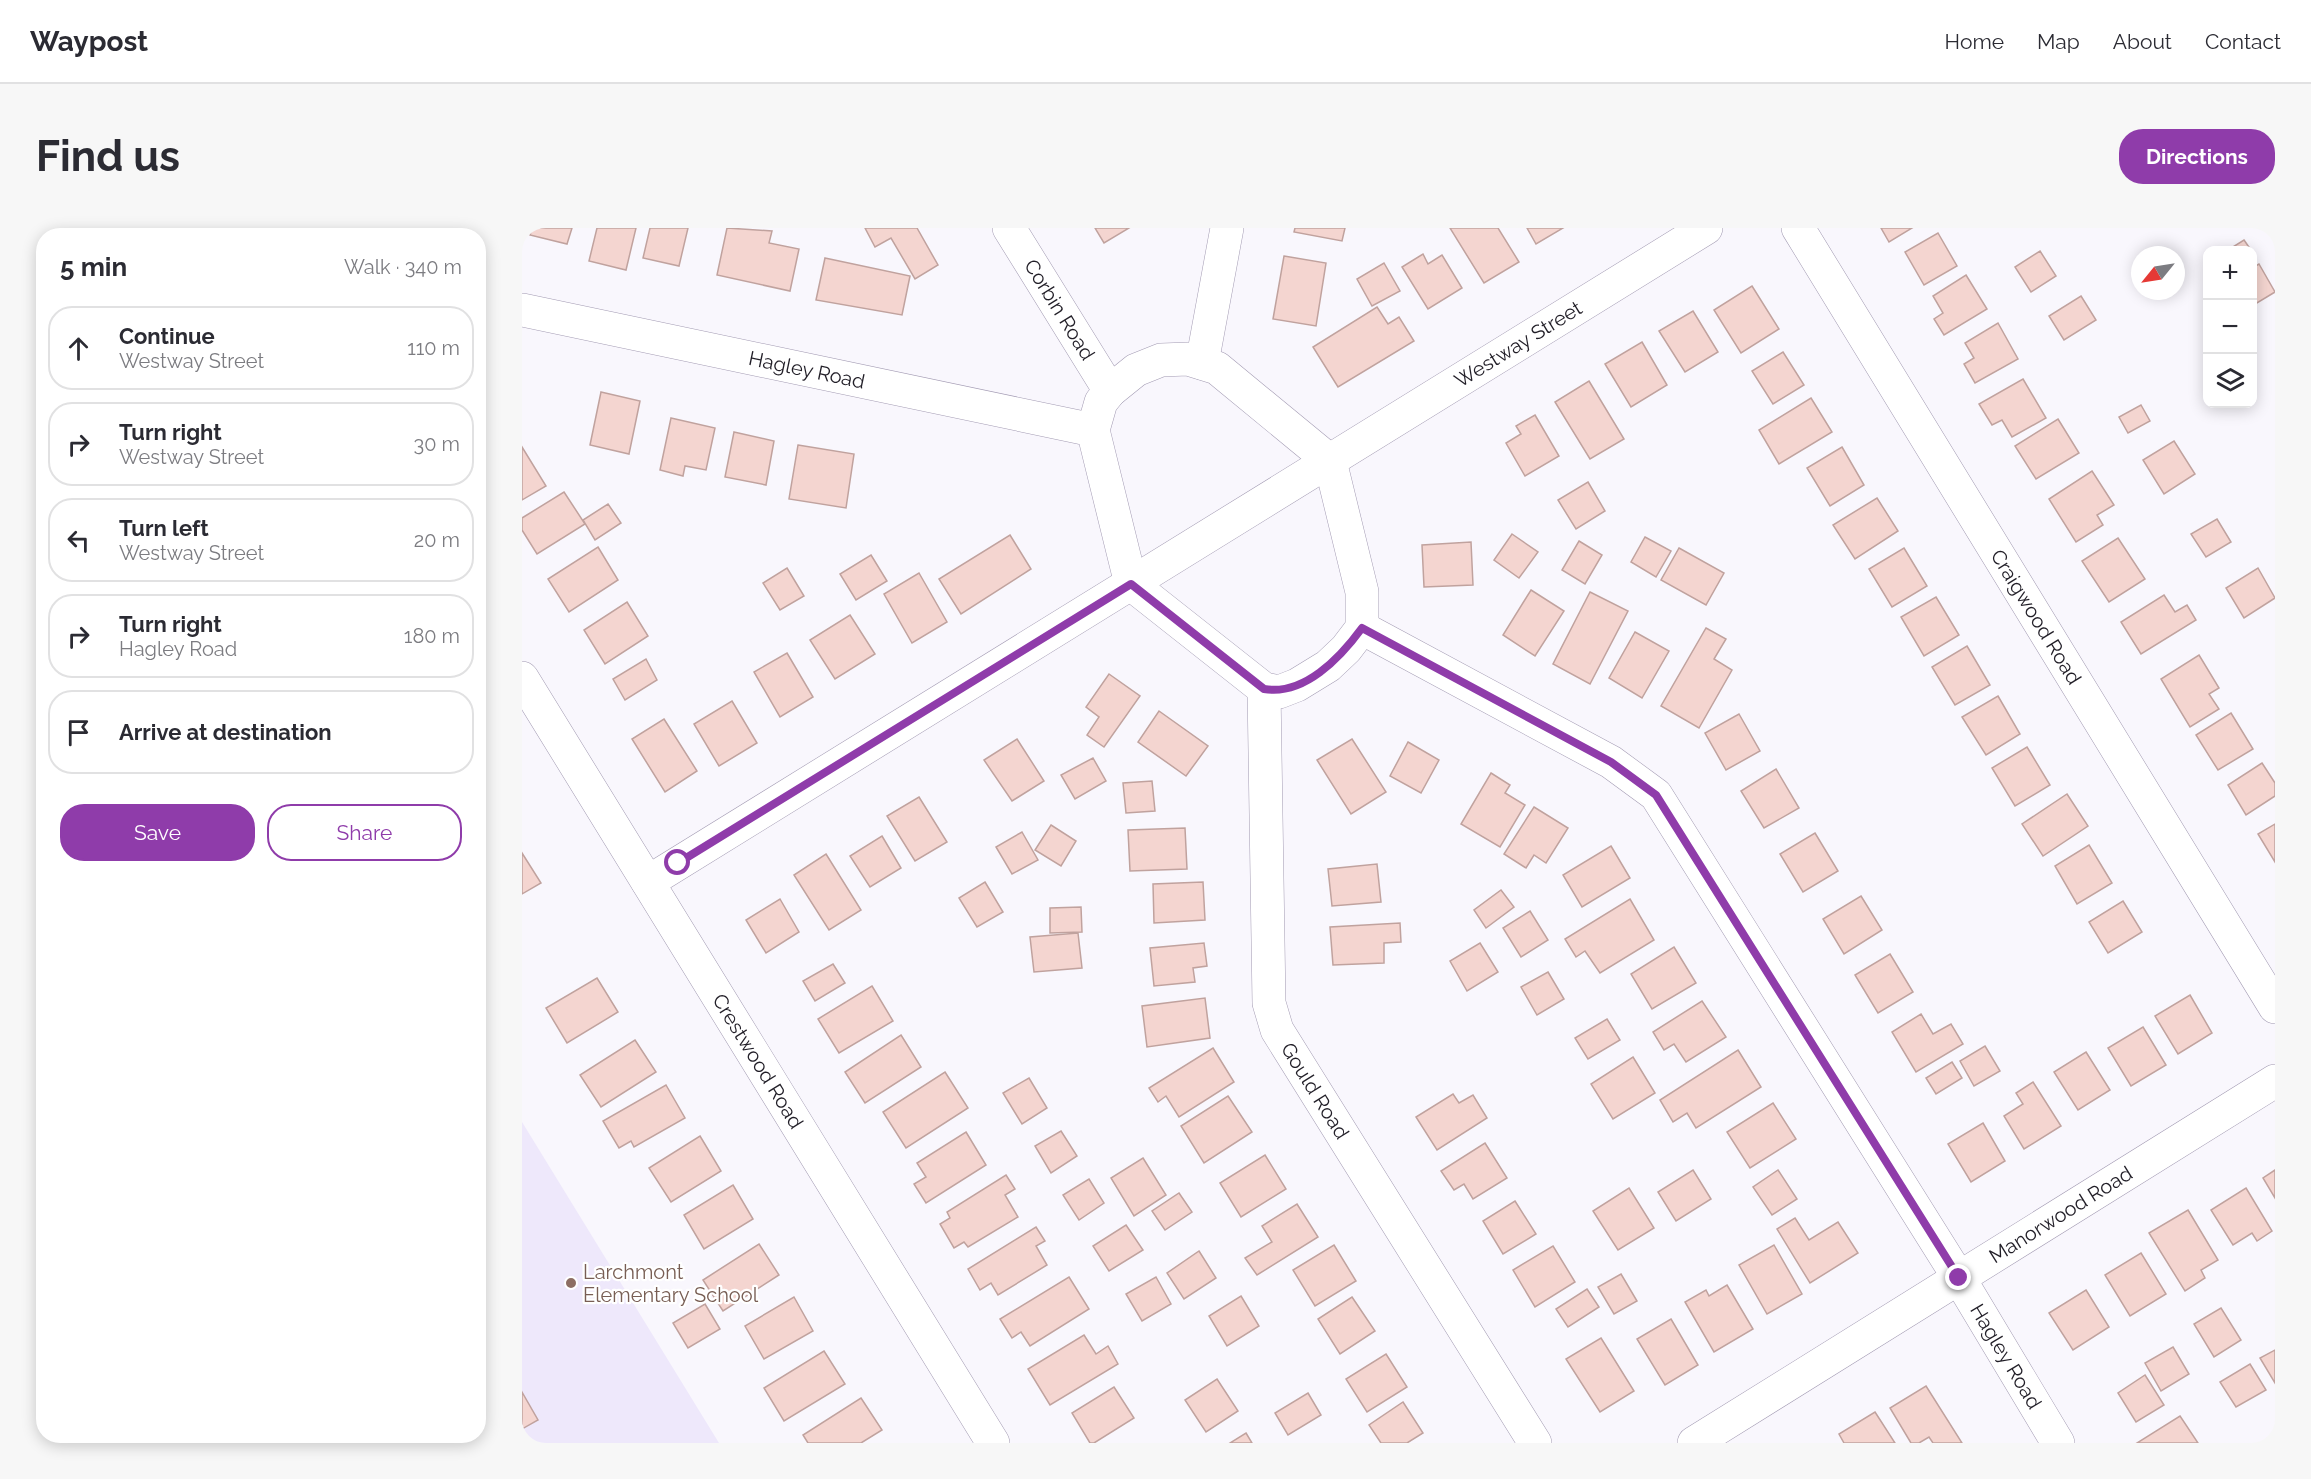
<!DOCTYPE html>
<html lang="en">
<head>
<meta charset="utf-8">
<style>
  body { margin:0; font-family:Raleway,sans-serif; background:#f7f7f7; color:#2b2b33 }
  .controls { position:absolute; right:18px; top:18px; display:grid; overflow:hidden; border-radius:12px; box-shadow:0 3px 15px #0003 }
  .controls button { width:54px; height:54px; display:grid; place-items:center; padding:0; border:0; border-bottom:2px solid #e1e1e2; background:#fff; color:#2b2b33; font:30px sans-serif }
  .compass { position:absolute; left:1609px; top:18px; width:54px; height:54px; border-radius:50%; background:#fff; box-shadow:0 3px 15px #0003; rotate:240deg }
  .stop { position:absolute; width:18px; height:18px; margin:-14px; border:4px solid #8f3caa; border-radius:50%; background:#fff }
  .stop.end { background:#8f3caa; border-color:#fff; box-shadow:0 2px 6px #0008 }
  .list { margin:0; padding:0; list-style:none }
  h2 { display:flex; justify-content:space-between; align-items:center; height:78px; margin:0; padding:0 24px; font-size:26px }
  h2 small { font-size:20px; font-weight:400; color:#7c7c81 }
  .list li { display:grid; grid-template-columns:39px 1fr auto; gap:18px; align-items:center; box-sizing:border-box; height:84px; margin:0 12px 12px; padding:0 12px; border:2px solid #e1e1e2; border-radius:24px }
  .list b { display:block; font-size:22px; white-space:nowrap }
  .list p { margin:0; font-size:20px; white-space:nowrap; color:#7c7c81 }
  .list em { font-size:20px; font-style:normal; color:#7c7c81 }
  .actions { display:flex; gap:12px; padding:18px 24px }
  .actions a { flex:1; padding:14px 0; border:2px solid #8f3caa; border-radius:24px; text-align:center; font-size:21px; color:#8f3caa }
  .actions .main { background:#8f3caa; color:#fff }
  .icon { flex:none; width:33px; height:33px; fill:none; stroke:currentColor; stroke-width:2; stroke-linecap:round; stroke-linejoin:round }
  .map { position:relative; flex:none; width:1753px; height:1215px; overflow:hidden; border-radius:24px }
  header { display:flex; align-items:center; gap:36px; box-sizing:border-box; height:84px; padding:0 30px; background:#fff; border-bottom:2px solid #e1e1e2 }
  header strong { font-size:28px }
  nav { display:flex; gap:33px; margin-inline-start:auto; font-size:21px }
  .intro { display:flex; align-items:center; justify-content:space-between; box-sizing:border-box; height:144px; padding:0 36px }
  h1 { margin:0; font-size:42px }
  .button { padding:15px 27px; border-radius:24px; background:#8f3caa; color:#fff; font-size:21px; font-weight:700 }
  main { display:flex; gap:36px; padding:0 36px }
  aside { flex:1; background:#fff; border-radius:24px; box-shadow:0 3px 15px #0003 }
  .map>svg:first-child { display:block }
  .built { fill:#eee8fb }
  .building { fill:#f4d5d0; stroke:#c0a29e; stroke-width:1.5 }
  .lines { fill:none; stroke-linecap:round; stroke-linejoin:round }
  .minor-casing { stroke:#a39bb3; stroke-width:34 }
  .minor { stroke:#fff; stroke-width:33 }
  .route { stroke:#8f3caa; stroke-width:8 }
  .education-dot { fill:#8d6e63; stroke:#fff; stroke-width:2 }
  .labels { text-anchor:middle; dominant-baseline:central; stroke-width:4.5; stroke-linejoin:round; paint-order:stroke }
  .street-label { font-size:20px; fill:#211e27; stroke:#fff }
  .education-label { font-size:20px; fill:#785e54; stroke:#fff; text-anchor:start }
</style>
</head>
<body>
<header>
<strong>Waypost</strong>
<nav><a>Home</a><a>Map</a><a>About</a><a>Contact</a></nav>
</header>
<div class="intro"><h1>Find us</h1><a class="button">Directions</a></div>
<main>
<aside>
<h2>5 min<small>Walk · 340 m</small></h2>
<ul class="list">
<li><svg class="icon" aria-label="ahead" viewBox="0 0 24 24"><path d="M12 20V5M6 11l6-6 6 6"/></svg><div><b>Continue</b><p>Westway Street</p></div><em>110 m</em></li>
<li><svg class="icon" aria-label="right" viewBox="0 0 24 24"><path d="M7 20v-9h11M14 6l5 5-5 5"/></svg><div><b>Turn right</b><p>Westway Street</p></div><em>30 m</em></li>
<li><svg class="icon" aria-label="left" viewBox="0 0 24 24"><path d="M17 20v-9H6M10 6l-5 5 5 5"/></svg><div><b>Turn left</b><p>Westway Street</p></div><em>20 m</em></li>
<li><svg class="icon" aria-label="right" viewBox="0 0 24 24"><path d="M7 20v-9h11M14 6l5 5-5 5"/></svg><div><b>Turn right</b><p>Hagley Road</p></div><em>180 m</em></li>
<li><svg class="icon" aria-label="arrive" viewBox="0 0 24 24"><path d="M6 21V4h12l-3 4 3 4H6"/></svg><div><b>Arrive at destination</b></div></li>
</ul>
<div class="actions"><a class="main">Save</a><a>Share</a></div>
</aside>
<div class="map">
<svg width="1753" height="1215" viewBox="0 0 1753 1215">
  <rect width="100%" height="100%" fill="#f9f7fd"/>
  <polygon class="built" points="0,894 197,1215 0,1215"/>
  <g class="building">
    <polygon points="10,0 50,0 45,16 8,7"/>
    <polygon points="75,0 114,0 104,42 67,33"/>
    <polygon points="128,0 166,0 157,38 121,30"/>
    <polygon points="205,0 250,3 247,15 277,21 268,63 195,47"/>
    <polygon points="343,0 395,0 416,37 393,51 369,10 353,19"/>
    <polygon points="573,0 607,0 582,15"/>
    <polygon points="773,0 823,0 820,13 772,4"/>
    <polygon points="928,0 976,0 997,34 962,55"/>
    <polygon points="1005,0 1041,0 1014,16"/>
    <polygon points="1359,0 1390,0 1367,14"/>
    <polygon points="1416,5 1435,38 1402,57 1383,24"/>
    <polygon points="1722,12 1729,22 1706,22"/>
    <polygon points="1518,23 1534,48 1509,64 1493,39"/>
    <polygon points="901,26 906,36 920,27 940,60 906,81 880,39"/>
    <polygon points="762,28 804,35 794,98 751,91"/>
    <polygon points="303,30 388,48 380,87 294,72"/>
    <polygon points="862,35 878,63 850,78 835,51"/>
    <polygon points="1737,36 1753,64 1730,78 1730,40"/>
    <polygon points="1444,47 1465,81 1422,107 1412,91 1421,85 1411,68"/>
    <polygon points="1230,58 1257,101 1219,125 1192,82"/>
    <polygon points="1559,68 1574,92 1542,112 1527,88"/>
    <polygon points="855,79 866,96 877,89 892,113 816,159 791,119"/>
    <polygon points="1171,83 1196,124 1163,144 1137,103"/>
    <polygon points="1476,95 1496,131 1453,155 1442,136 1452,130 1443,115"/>
    <polygon points="1120,114 1145,157 1109,179 1083,136"/>
    <polygon points="1261,124 1282,157 1251,176 1230,143"/>
    <polygon points="1501,151 1524,190 1490,209 1480,192 1470,197 1457,176"/>
    <polygon points="1067,153 1102,211 1068,231 1033,174"/>
    <polygon points="79,164 118,173 107,226 68,217"/>
    <polygon points="1289,170 1310,204 1257,236 1237,202"/>
    <polygon points="1619,177 1628,193 1606,205 1597,189"/>
    <polygon points="1013,187 1037,228 1003,248 984,215 999,206 994,198"/>
    <polygon points="149,190 193,200 184,242 163,238 161,248 138,242"/>
    <polygon points="1536,191 1557,225 1514,251 1493,218"/>
    <polygon points="212,204 252,213 244,257 203,249"/>
    <polygon points="1652,213 1673,246 1642,266 1621,232"/>
    <polygon points="276,217 332,226 324,280 267,271"/>
    <polygon points="0,219 24,258 0,272"/>
    <polygon points="1320,219 1342,257 1308,278 1285,240"/>
    <polygon points="1570,243 1592,277 1575,287 1581,297 1554,314 1527,271"/>
    <polygon points="1066,254 1083,283 1054,301 1036,272"/>
    <polygon points="42,264 63,296 15,326 0,302 0,290"/>
    <polygon points="1355,270 1376,303 1333,331 1311,297"/>
    <polygon points="86,276 99,295 73,312 61,292"/>
    <polygon points="1695,291 1709,314 1684,329 1669,306"/>
    <polygon points="990,306 1016,324 997,350 972,332"/>
    <polygon points="488,307 509,341 439,386 417,351"/>
    <polygon points="1123,309 1149,323 1134,349 1109,334"/>
    <polygon points="1596,310 1623,351 1587,374 1560,333"/>
    <polygon points="1057,313 1080,327 1063,356 1040,342"/>
    <polygon points="949,314 951,357 902,359 900,317"/>
    <polygon points="76,319 96,352 47,384 26,351"/>
    <polygon points="1157,320 1202,345 1184,377 1139,352"/>
    <polygon points="1382,320 1405,358 1370,379 1347,341"/>
    <polygon points="349,327 365,353 334,372 318,346"/>
    <polygon points="265,340 282,368 258,382 241,355"/>
    <polygon points="1736,340 1753,370 1722,390 1704,360"/>
    <polygon points="397,345 425,394 390,415 362,366"/>
    <polygon points="1009,362 1042,383 1013,428 981,407"/>
    <polygon points="1068,364 1106,383 1068,456 1031,436"/>
    <polygon points="1642,367 1653,384 1665,377 1674,392 1619,426 1599,394"/>
    <polygon points="1414,369 1437,407 1402,428 1379,389"/>
    <polygon points="105,374 126,408 83,436 62,402"/>
    <polygon points="328,387 353,426 313,451 288,412"/>
    <polygon points="1184,400 1204,411 1192,431 1210,442 1177,500 1139,478"/>
    <polygon points="1113,404 1147,423 1120,470 1087,450"/>
    <polygon points="1445,418 1468,457 1433,477 1410,439"/>
    <polygon points="265,425 291,469 258,489 232,444"/>
    <polygon points="1677,427 1697,460 1687,466 1697,481 1668,499 1639,451"/>
    <polygon points="124,431 135,452 103,472 91,451"/>
    <polygon points="587,446 618,468 582,519 565,507 577,489 564,479"/>
    <polygon points="1476,468 1498,506 1464,527 1440,489"/>
    <polygon points="210,473 235,515 197,538 172,496"/>
    <polygon points="637,483 686,518 664,548 616,514"/>
    <polygon points="1709,485 1731,521 1696,542 1674,507"/>
    <polygon points="1217,486 1238,523 1204,542 1183,505"/>
    <polygon points="142,491 175,543 143,564 110,511"/>
    <polygon points="495,511 522,553 490,573 462,532"/>
    <polygon points="830,511 864,564 829,586 795,532"/>
    <polygon points="886,514 917,532 899,565 868,548"/>
    <polygon points="1505,519 1528,557 1493,578 1470,540"/>
    <polygon points="571,530 584,553 553,571 539,547"/>
    <polygon points="1740,535 1753,555 1753,568 1724,587 1706,557"/>
    <polygon points="1254,541 1277,580 1242,600 1219,563"/>
    <polygon points="969,545 988,557 983,565 1003,577 978,619 939,596"/>
    <polygon points="630,553 633,583 604,585 601,555"/>
    <polygon points="1545,566 1566,598 1521,628 1500,596"/>
    <polygon points="397,569 425,614 393,633 365,588"/>
    <polygon points="1012,579 1046,600 1024,635 1012,627 1004,640 982,626"/>
    <polygon points="1753,596 1753,634 1736,606"/>
    <polygon points="529,597 554,613 539,638 513,622"/>
    <polygon points="663,600 665,641 608,643 606,602"/>
    <polygon points="500,604 516,632 490,646 474,619"/>
    <polygon points="1293,605 1316,643 1281,664 1258,626"/>
    <polygon points="360,608 379,640 348,659 328,628"/>
    <polygon points="1567,617 1590,655 1555,676 1533,638"/>
    <polygon points="1089,618 1108,650 1060,679 1041,647"/>
    <polygon points="0,625 19,655 0,666"/>
    <polygon points="304,626 339,682 307,702 272,647"/>
    <polygon points="855,636 859,674 810,678 806,641"/>
    <polygon points="463,654 481,684 455,699 437,670"/>
    <polygon points="681,654 683,692 632,695 631,656"/>
    <polygon points="979,662 992,679 964,700 952,682"/>
    <polygon points="1339,668 1360,702 1322,726 1301,691"/>
    <polygon points="258,671 277,704 244,725 224,692"/>
    <polygon points="1108,671 1132,712 1078,745 1063,723 1054,729 1043,711"/>
    <polygon points="1601,673 1620,704 1586,725 1567,694"/>
    <polygon points="559,679 560,704 528,705 528,680"/>
    <polygon points="1008,683 1026,712 999,729 981,700"/>
    <polygon points="878,695 879,714 862,715 862,735 811,737 808,699"/>
    <polygon points="556,705 560,740 512,744 508,709"/>
    <polygon points="682,715 685,738 671,740 673,754 632,758 628,720"/>
    <polygon points="958,715 976,744 945,763 928,733"/>
    <polygon points="1152,719 1174,755 1130,781 1109,746"/>
    <polygon points="1368,726 1391,764 1356,785 1333,747"/>
    <polygon points="311,736 323,755 293,773 281,753"/>
    <polygon points="1026,744 1042,771 1015,787 999,759"/>
    <polygon points="75,750 96,784 45,815 24,780"/>
    <polygon points="350,758 371,793 317,825 296,791"/>
    <polygon points="1668,767 1690,805 1656,826 1633,788"/>
    <polygon points="683,770 688,810 625,819 620,778"/>
    <polygon points="1180,773 1204,809 1164,834 1152,816 1142,822 1131,804"/>
    <polygon points="1399,786 1411,806 1429,796 1441,816 1394,844 1370,804"/>
    <polygon points="1085,791 1098,812 1066,831 1053,810"/>
    <polygon points="1621,799 1644,837 1609,858 1586,820"/>
    <polygon points="379,807 399,839 343,875 323,844"/>
    <polygon points="113,812 134,844 79,879 58,847"/>
    <polygon points="1463,818 1478,843 1452,858 1438,833"/>
    <polygon points="691,820 712,854 657,889 644,868 636,874 627,860"/>
    <polygon points="1216,822 1239,859 1174,900 1165,885 1151,894 1138,872"/>
    <polygon points="1564,824 1588,862 1556,882 1532,844"/>
    <polygon points="1111,829 1133,865 1091,891 1069,856"/>
    <polygon points="1430,834 1440,850 1414,866 1404,850"/>
    <polygon points="423,844 446,880 384,920 361,884"/>
    <polygon points="507,850 525,880 500,896 481,865"/>
    <polygon points="1511,854 1539,898 1502,921 1482,888 1501,876 1494,865"/>
    <polygon points="144,857 163,890 112,919 109,913 97,920 81,893"/>
    <polygon points="931,866 937,875 951,867 965,890 915,922 894,889"/>
    <polygon points="706,868 730,904 682,935 659,898"/>
    <polygon points="1251,875 1274,911 1228,940 1205,904"/>
    <polygon points="1461,895 1483,933 1449,954 1426,916"/>
    <polygon points="539,903 555,928 529,945 513,918"/>
    <polygon points="444,904 464,937 404,975 392,956 404,949 395,935"/>
    <polygon points="178,908 199,943 149,974 127,940"/>
    <polygon points="963,915 985,950 951,971 942,956 932,962 919,943"/>
    <polygon points="743,927 764,961 719,989 698,955"/>
    <polygon points="621,930 644,967 612,988 589,950"/>
    <polygon points="1171,942 1189,971 1154,993 1136,964"/>
    <polygon points="1256,942 1275,971 1250,987 1231,959"/>
    <polygon points="1753,942 1753,970 1741,950"/>
    <polygon points="484,947 493,961 483,967 496,989 446,1019 442,1014 432,1020 418,996 428,990 425,984"/>
    <polygon points="567,951 582,975 557,992 541,967"/>
    <polygon points="211,957 231,991 182,1021 162,987"/>
    <polygon points="1107,960 1132,1000 1096,1022 1071,983"/>
    <polygon points="1724,960 1750,1003 1735,1013 1730,1005 1711,1017 1689,982"/>
    <polygon points="657,965 670,984 643,1002 630,983"/>
    <polygon points="993,973 1014,1006 981,1026 961,993"/>
    <polygon points="775,976 796,1009 735,1047 723,1030 750,1014 740,998"/>
    <polygon points="1666,982 1696,1032 1679,1042 1683,1050 1663,1063 1627,1005"/>
    <polygon points="1273,990 1287,1012 1316,994 1336,1025 1288,1055 1255,1001"/>
    <polygon points="604,997 621,1022 587,1043 571,1018"/>
    <polygon points="514,999 523,1013 514,1018 525,1037 476,1067 469,1055 458,1062 446,1041"/>
    <polygon points="237,1016 257,1047 201,1083 181,1052"/>
    <polygon points="812,1017 834,1053 793,1078 771,1042"/>
    <polygon points="1252,1017 1280,1066 1245,1086 1217,1037"/>
    <polygon points="1031,1018 1053,1054 1013,1079 991,1042"/>
    <polygon points="677,1023 694,1050 662,1071 645,1045"/>
    <polygon points="1619,1025 1644,1066 1608,1088 1583,1047"/>
    <polygon points="1099,1046 1115,1073 1092,1086 1076,1059"/>
    <polygon points="547,1049 567,1081 508,1118 499,1104 490,1110 478,1091"/>
    <polygon points="634,1049 649,1076 620,1093 604,1066"/>
    <polygon points="1205,1057 1231,1101 1192,1124 1163,1074 1184,1062 1187,1068"/>
    <polygon points="1065,1061 1077,1079 1046,1099 1034,1081"/>
    <polygon points="1564,1062 1587,1099 1551,1122 1527,1085"/>
    <polygon points="719,1068 737,1098 705,1118 687,1088"/>
    <polygon points="272,1069 291,1103 242,1131 223,1098"/>
    <polygon points="830,1069 853,1103 818,1126 796,1091"/>
    <polygon points="183,1076 198,1101 166,1120 151,1095"/>
    <polygon points="1699,1080 1719,1112 1692,1129 1672,1096"/>
    <polygon points="1149,1091 1176,1137 1143,1157 1115,1111"/>
    <polygon points="562,1107 574,1126 586,1118 596,1136 528,1177 506,1141"/>
    <polygon points="1079,1110 1112,1163 1078,1184 1044,1131"/>
    <polygon points="1651,1119 1667,1146 1639,1163 1623,1135"/>
    <polygon points="1753,1122 1753,1155 1738,1130"/>
    <polygon points="302,1123 323,1156 262,1193 242,1160"/>
    <polygon points="864,1126 885,1159 845,1184 824,1151"/>
    <polygon points="1728,1136 1744,1162 1714,1179 1698,1154"/>
    <polygon points="1623,1147 1642,1177 1614,1194 1596,1165"/>
    <polygon points="695,1151 716,1183 684,1204 663,1172"/>
    <polygon points="1404,1158 1440,1215 1411,1215 1407,1209 1397,1215 1389,1215 1368,1180"/>
    <polygon points="592,1159 612,1190 572,1215 568,1215 550,1185"/>
    <polygon points="0,1164 16,1192 0,1201"/>
    <polygon points="786,1165 799,1187 766,1207 753,1185"/>
    <polygon points="339,1170 360,1202 339,1215 286,1215 281,1207"/>
    <polygon points="881,1174 901,1205 885,1215 859,1215 847,1197"/>
    <polygon points="1353,1184 1373,1215 1322,1215 1317,1206"/>
    <polygon points="1658,1188 1676,1215 1615,1215"/>
    <polygon points="724,1205 730,1215 708,1215"/>
  </g>
  <g class="lines">
    <defs>
      <g id="minor">
        <path id="s1" d="M487,0L588,163"/>
        <path id="s2" d="M1276,0L1753,779"/>
        <path id="s3" d="M0,82L571,202"/>
        <polygon points="666,131 695,140 808,233 840,364 840,400 824,421 806,438 775,457 757,464 742,461 609,356 571,202 579,174 588,163 614,142 639,132"/>
        <polyline points="680,135 705,0"/>
        <path id="s4" d="M840,400L1089,534L1134,567L1437,1050L1536,1215"/>
        <path id="s5" d="M0,450L471,1215"/>
        <path id="s6" d="M742,461L747,775L755,802L1013,1215"/>
        <path id="s7" d="M126,654L1184,0"/>
        <path id="s8" d="M1172,1215L1753,853"/>
      </g>
    </defs>
    <use href="#minor" class="minor-casing"/>
    <use href="#minor" class="minor"/>
  </g>
  <g class="lines">
    <path class="route" d="M156,635L609,356L742,461C782,468 818,430 840,400L1089,534L1134,567L1437,1050"/>
  </g>
  <circle class="education-dot" cx="49" cy="1055" r="6"/>
  <g class="labels">
    <g class="street-label">
      <text stroke="none"><textPath href="#s1" startOffset="96">Corbin Road</textPath></text>
      <text stroke="none"><textPath href="#s7" startOffset="1023">Westway Street</textPath></text>
      <text stroke="none"><textPath href="#s3" startOffset="291">Hagley Road</textPath></text>
      <text stroke="none"><textPath href="#s2" startOffset="456">Craigwood Road</textPath></text>
      <text stroke="none"><textPath href="#s5" startOffset="450">Crestwood Road</textPath></text>
      <text stroke="none"><textPath href="#s6" startOffset="414">Gould Road</textPath></text>
      <text stroke="none"><textPath href="#s8" startOffset="432">Manorwood Road</textPath></text>
      <text stroke="none"><textPath href="#s4" startOffset="1000">Hagley Road</textPath></text>
    </g>
    <g class="education-label">
      <text x="61" y="1044">Larchmont<tspan x="61" dy="23">Elementary School</tspan></text>
    </g>
  </g>
</svg>
<div class="controls">
<button>+</button>
<button>−</button>
<button><svg class="icon" aria-label="layers" viewBox="0 0 24 24"><path d="M12 4l9 5-9 5-9-5zM3 14l9 5 9-5"/></svg></button>
</div>
<svg class="compass" viewBox="-18 -18 36 36"><path d="M0-13l5 13h-10z" fill="#e53935"/><path d="M0 13l5-13h-10z" fill="#7c7c81"/></svg>
<div class="stop" style="left:156px;top:635px"></div>
<div class="stop end" style="left:1437px;top:1050px"></div>
</div>
</main>
</body>
</html>
